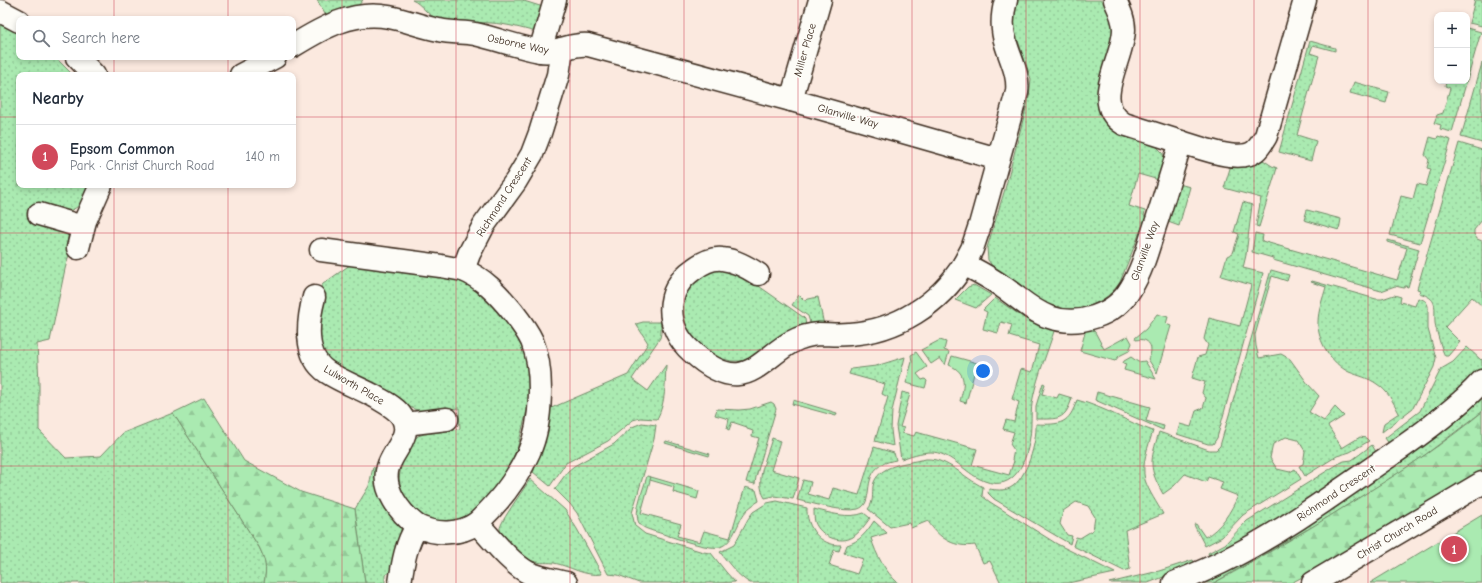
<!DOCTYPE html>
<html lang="en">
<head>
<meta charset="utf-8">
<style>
  body { margin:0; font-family:"Comic Neue",sans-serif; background:#f2f2f3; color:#1f2937 }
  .controls { position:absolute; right:12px; top:12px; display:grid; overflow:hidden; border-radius:8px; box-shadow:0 2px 6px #0003 }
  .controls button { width:36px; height:36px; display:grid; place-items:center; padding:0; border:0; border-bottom:1px solid #e0e1e3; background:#fff; color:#1f2937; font:20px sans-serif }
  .you { position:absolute; left:983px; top:371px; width:14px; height:14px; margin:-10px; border:3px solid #fff; border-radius:50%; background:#1a73e8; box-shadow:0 0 0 6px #1a73e833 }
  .badge { display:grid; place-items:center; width:26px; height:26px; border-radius:50%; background:#d1495b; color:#fff; font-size:13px; font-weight:700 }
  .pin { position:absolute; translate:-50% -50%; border:2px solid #fff; box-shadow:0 1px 4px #0006 }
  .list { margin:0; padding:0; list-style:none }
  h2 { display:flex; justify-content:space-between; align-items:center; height:52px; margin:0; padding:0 16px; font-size:17px }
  h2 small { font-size:13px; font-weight:400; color:#747a83 }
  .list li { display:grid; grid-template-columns:26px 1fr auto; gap:12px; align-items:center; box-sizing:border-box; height:64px; padding:0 16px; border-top:1px solid #e0e1e3 }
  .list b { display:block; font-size:15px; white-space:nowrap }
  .list p { margin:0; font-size:13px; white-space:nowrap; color:#747a83 }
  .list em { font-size:13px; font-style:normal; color:#747a83 }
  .icon { flex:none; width:22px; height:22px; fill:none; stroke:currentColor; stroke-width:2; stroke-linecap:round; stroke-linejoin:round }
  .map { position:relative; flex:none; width:1482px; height:583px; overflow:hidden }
  .search { position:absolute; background:#fff; box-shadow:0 2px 6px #0003; left:16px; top:16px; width:280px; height:44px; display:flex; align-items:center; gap:10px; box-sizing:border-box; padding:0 14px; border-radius:8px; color:#747a83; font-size:15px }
  .panel { position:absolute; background:#fff; box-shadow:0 2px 6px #0003; left:16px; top:72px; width:280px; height:116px; border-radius:8px }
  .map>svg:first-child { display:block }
  .grass { fill:url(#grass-dots); stroke:#728a68 }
  .forest { fill:url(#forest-firs); stroke:#728a68 }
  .green { fill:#aaeab1; stroke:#728a68 }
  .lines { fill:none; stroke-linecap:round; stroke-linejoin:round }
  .street-casing { stroke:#3b2a1e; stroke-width:25 }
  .secondary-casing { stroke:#3b2a1e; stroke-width:25 }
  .street { stroke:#fdfcf7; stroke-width:22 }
  .secondary { stroke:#fdfcf7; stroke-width:22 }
  .grid { fill:none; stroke:#d1495b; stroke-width:1; stroke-opacity:0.55 }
  .labels { text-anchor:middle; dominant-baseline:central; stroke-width:3.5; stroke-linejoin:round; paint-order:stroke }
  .street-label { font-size:11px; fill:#3b2a1e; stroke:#fdfcf7 }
</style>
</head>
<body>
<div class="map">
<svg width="1482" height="583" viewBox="0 0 1482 583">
  <defs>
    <pattern id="grass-dots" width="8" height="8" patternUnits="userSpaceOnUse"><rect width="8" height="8" fill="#aaeab1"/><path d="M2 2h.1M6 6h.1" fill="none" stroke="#93c998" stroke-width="1.8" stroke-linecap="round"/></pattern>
    <pattern id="forest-firs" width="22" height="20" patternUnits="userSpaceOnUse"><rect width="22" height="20" fill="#aaeab1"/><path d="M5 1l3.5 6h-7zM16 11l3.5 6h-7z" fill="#93c998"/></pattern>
  </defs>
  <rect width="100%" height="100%" fill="#fbe9df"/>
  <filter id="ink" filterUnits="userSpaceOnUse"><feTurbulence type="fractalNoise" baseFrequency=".025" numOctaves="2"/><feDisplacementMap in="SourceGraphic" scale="8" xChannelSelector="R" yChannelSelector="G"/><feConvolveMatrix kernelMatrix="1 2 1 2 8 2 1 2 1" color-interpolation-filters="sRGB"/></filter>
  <g filter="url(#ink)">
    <g class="grass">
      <polygon points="317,0 363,0 357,7 325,14"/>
      <path d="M412,0H524V1L543,7L536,32C521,28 506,24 491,23C474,22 456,22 439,19C427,16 422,4 412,0Z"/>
      <path d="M1016,0H1104L1114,27L1113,39L1100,89L1163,153L1164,163L1159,180L1138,174L1129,206L1145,211L1144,216L1146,217L1120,282C1113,293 1103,301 1091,305C1082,309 1071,312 1061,310C1041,305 1010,280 993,267L988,260L987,248L1005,189L1029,97L1031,79L1013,26V18Z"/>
      <polygon points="1475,0 1482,0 1482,26 1469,23"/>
      <path d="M0,19L19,28V57H57L58,60L73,75H19V185H88L89,187C83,199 80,211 64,211L68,236L67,246L71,247L65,269L50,341L37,344L39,382V430L66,458L101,456L123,433L173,413L259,547C266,561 267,568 264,583H0Z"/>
      <polygon points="1467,28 1481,32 1452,132 1440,129 1441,125 1434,123 1437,115 1443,113 1450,88 1445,86 1446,81 1467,81"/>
      <polygon points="1310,41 1335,48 1335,51 1313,45 1310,53 1319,56 1318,59 1297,135 1316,141 1311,161 1279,152"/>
      <polygon points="1482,63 1482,143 1461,137"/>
      <polygon points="1354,82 1389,92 1386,103 1350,93"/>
      <polygon points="1438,136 1451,140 1420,243 1390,235 1401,196 1413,199 1417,184 1426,186 1431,169 1427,168 1429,160 1425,155 1430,137 1437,139"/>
      <path d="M1459,143L1482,150V220L1474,230V234L1477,239L1482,241V306L1472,297L1445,327L1460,342L1448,356H1445C1442,351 1436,330 1435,323C1434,306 1439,299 1419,293L1420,290L1417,289Z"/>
      <polygon points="1260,158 1272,166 1277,168 1259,227 1256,226 1261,198 1224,188 1231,165"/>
      <polygon points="1179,184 1190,187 1179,226 1168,222"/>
      <polygon points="1243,202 1252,205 1246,255 1243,268 1263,273 1217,438 1213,444 1208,444 1177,434 1180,424 1191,427 1196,411 1203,408 1206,398 1202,393 1205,382 1192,378 1198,357 1205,355 1208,345 1204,339 1209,318 1240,326 1251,285 1221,276 1227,256 1233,253 1239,234 1234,232"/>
      <polygon points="1307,210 1341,219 1339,230 1304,220"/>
      <polygon points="1255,233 1263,235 1262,241 1397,280 1407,248 1388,242 1388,240 1419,249 1408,287 1405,286 1404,288 1395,286 1381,291 1273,260 1273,258 1252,252"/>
      <polygon points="354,262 461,280 487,297 512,328 524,351 529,372 529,403 517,449 512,461 497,485 484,502 468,517 452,523 429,520 414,510 403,496 399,479 402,460 413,440 418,436 424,434 460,429 459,408 422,411 414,409 349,377 323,354 317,320 325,294 318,291 323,284"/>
      <polygon points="717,269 733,271 753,282 803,317 805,319 806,327 775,340 757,354 742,361 731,361 720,358 701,348 686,329 681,310 681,299 697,277"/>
      <path d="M1271,270L1289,275L1287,281L1272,276L1255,335L1256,346L1259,358L1281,354L1290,359L1308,384L1319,396L1309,412L1324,421L1335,407L1344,416L1328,426L1342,448L1360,437L1366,438L1369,441L1350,452L1337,456L1305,476L1299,466L1303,464L1305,451L1298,440L1286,437L1273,444L1270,458L1277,469L1290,472L1295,469L1301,479L1243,515L1222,537L1205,546L1194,525L1196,524L1205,537C1221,529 1231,511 1238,496L1220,489L1223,482L1208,477L1206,482L1185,474L1174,486L1163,494C1148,467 1150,462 1159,432L1209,450H1216L1220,446Z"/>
      <path d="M1312,281L1376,299H1382L1394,295L1401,297L1400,302L1415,306L1418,298C1424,300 1426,300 1428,306V329L1436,358L1434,367L1413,408L1382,432L1384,423L1399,413C1393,402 1388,391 1377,384C1369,378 1359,376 1349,372C1332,364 1317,341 1318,322C1318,311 1323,298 1326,287L1311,282Z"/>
      <polygon points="974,285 991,295 976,308 955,300 968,287"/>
      <polygon points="799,295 804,300 818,297 824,325 811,326 808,316 792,305"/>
      <path d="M995,298L1030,322L1055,328C1048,351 1038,374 1033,398C1030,411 1032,424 1030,437C1026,466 1011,496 978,478C963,470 949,452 931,452C921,452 910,456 901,459L896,426L902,392L910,394L900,427L904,428L902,433L914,436L916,432L977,449L972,465L1009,475L1014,461L1012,460L1014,450L1010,444L1014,432L1003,429L1006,420L1014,422L1019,402L1012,399L1021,369L1032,372L1039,345L1009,336L1012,325L1001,322L998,333L983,329L987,312L983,310Z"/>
      <path d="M643,322H661V333L660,338L632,379L648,391L666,365C665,383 666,402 657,419L640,418L633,420L608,441L566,463L550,486L533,472L545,442L549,409L628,375L648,343L636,324Z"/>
      <polygon points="1467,347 1481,360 1482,359 1482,372 1392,448 1385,438 1420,411 1441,369 1453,362"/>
      <polygon points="905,357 892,411 891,430 893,446 875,441 888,397 882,394 885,384 849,374 851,369 876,366"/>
      <path d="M1043,383L1045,384L1042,394L1057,398L1059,394L1072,398C1065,421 1058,419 1036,419V406Z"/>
      <polygon points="1482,390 1482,412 1417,461 1383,483 1324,520 1226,576 1214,583 1202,583"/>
      <polygon points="1097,392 1150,407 1146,421 1164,426 1163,430 1095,400"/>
      <path d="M1077,400C1104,407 1127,422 1153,431C1148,447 1141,464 1145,480C1149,492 1157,503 1163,514L1125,530L1130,569L1124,571L1073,546L1076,537L1080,538L1093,530L1095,517L1088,506L1076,502L1063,511L1060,524L1067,535L1072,536L1070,544L994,499L988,493L989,489C996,490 1003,491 1010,488C1027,479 1037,442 1036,424C1061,425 1069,424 1077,400Z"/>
      <polygon points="771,402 774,404 776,409 756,477 755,484 746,482 759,438 752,436 753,431 747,429 747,427 732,422 729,430 727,429 729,419 715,415 717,409 739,410 750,409"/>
      <polygon points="642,423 656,425 654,439 632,513 635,526 645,534 703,552 711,553 726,572 735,582 716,583 639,583 618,575 608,574 577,513 570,504 555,489 568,471 574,466 614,444 632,427"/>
      <path d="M772,438L780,441L771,470L799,478L793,499L774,496L765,498C754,481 767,457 772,438Z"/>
      <polygon points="1372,445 1379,457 1211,560 1208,553 1225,544 1247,521 1338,464 1344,461 1352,460"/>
      <path d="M874,447L894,453L896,460C891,461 886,462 881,465C861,478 875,504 858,509C845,513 812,503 797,500L803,480L811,482L808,494L829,500L833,488L859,495Z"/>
      <path d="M926,459C948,458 964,478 983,487L982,496L990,502L1057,544L1115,573L1068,583H1001L990,561L983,563L975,545C955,548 939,539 928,521L911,528L909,523L890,527L868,509C874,502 872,495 873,486C877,464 909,463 926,459Z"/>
      <polygon points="373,467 379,471 401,527 401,535 393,570 385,575 385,583 365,583 355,509 369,486"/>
      <path d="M647,476L651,477L641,513L681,524L677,536L700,542L704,531L730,538L745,487L756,490L759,501C741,512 743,517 733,535C730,540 726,545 720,547C706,550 668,535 653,531C648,529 642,528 639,523C633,512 644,488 647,476Z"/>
      <path d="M530,479L565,510L577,529L602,574C585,577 570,566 554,563C545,562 538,564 530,560C522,556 501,538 500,529C499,523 525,488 530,479Z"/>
      <path d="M777,501L807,508C806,527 820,546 841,545L839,551L834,550L829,565L857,574L863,559L844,553L847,545C860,541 866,533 874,521L887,533L871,538C876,555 885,571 898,583H750C738,576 729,564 720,552L734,545L748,519L753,512L767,503Z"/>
      <path d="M814,509C829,513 849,519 864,513L870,518C865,525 860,532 853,537C840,545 820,536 815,522C814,518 814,514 814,509Z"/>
      <polygon points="1193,560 1195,565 1148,583 1109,583 1159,571"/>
    </g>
    <g class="forest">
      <path d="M204,398L244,461L301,492L355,509L365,583H264C267,568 266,561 259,547L173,413Z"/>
      <path d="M1482,412V470L1424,508L1335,560L1291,583H1214C1266,555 1318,524 1368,492C1407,468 1447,441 1482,412Z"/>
    </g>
    <g class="green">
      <path d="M1157,314L1168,317L1166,324L1171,326L1157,373L1148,359C1155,348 1149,337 1136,340L1135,338L1146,329Z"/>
      <polygon points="1086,329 1092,329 1095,332 1104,349 1128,336 1132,343 1129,351 1119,356 1115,361 1080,351"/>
      <polygon points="940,340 946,342 944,350 949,352 945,365 940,358 931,364 921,350"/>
      <polygon points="916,352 927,367 917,374 922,380 925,379 927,381 925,388 906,383 912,362 911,355"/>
      <path d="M952,356L977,363L966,403L960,401C964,386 968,373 949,365Z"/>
      <polygon points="1131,357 1138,362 1145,361 1156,379 1124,370 1126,364 1123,363 1124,361"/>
      <polygon points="793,400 837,413 836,416 792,404"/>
      <polygon points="666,441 710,454 709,456 665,443"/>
      <polygon points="651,477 699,491 697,499 673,492 674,487 650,480"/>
      <polygon points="1482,515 1482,583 1370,583"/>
    </g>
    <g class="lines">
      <defs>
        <g id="street">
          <path d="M1115,0C1119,9 1124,19 1124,29C1124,59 1089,103 1124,124L1181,142"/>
          <polyline points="0,11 19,21"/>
          <path d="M293,46C322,28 353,10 389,17C406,20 422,27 439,30C451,33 464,32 475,34C497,39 518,47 540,51C557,54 571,43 588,45L791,100L998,159"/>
          <path d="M562,49L558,75L540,133L532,154L516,181L484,225L469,254L463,270C483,278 498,294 512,311C519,320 527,330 532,341C544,370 542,423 529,452C518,478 498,503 477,523C491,538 511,564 529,573C540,578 554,580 566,583"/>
          <polyline points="540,51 555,0"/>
          <polyline points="77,57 94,75"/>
          <polyline points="241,75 275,57"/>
          <polyline points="791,100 820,0"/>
          <polyline points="39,214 83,227"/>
          <polyline points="78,248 85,221 101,185"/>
          <polyline points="321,250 441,266 463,270"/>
          <path d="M964,264L972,249L980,225L1017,92C1019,74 1011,61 1006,44C1001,29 1002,14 1006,0"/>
          <path d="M758,274C747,267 735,260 722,259C712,258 702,263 694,269C663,290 665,328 692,352C756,410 763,337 819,334C829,334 839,335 849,334C897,331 939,304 964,264C977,271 991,278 1003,287C1018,297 1032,311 1049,317C1078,327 1115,316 1131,288C1144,267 1149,243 1157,220C1165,194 1173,168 1181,142C1199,147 1239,164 1255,151C1260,147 1263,141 1266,136L1305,0"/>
          <path d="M314,297C308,320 303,356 327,372C342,382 360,388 376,397C384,402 397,408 402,417C413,435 393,450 388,467C381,489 401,514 417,526"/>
          <polyline points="405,424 447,419"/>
          <path d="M400,583C403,562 406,544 417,526C436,535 460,535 477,523"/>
          <path d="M1174,583C1194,575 1213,567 1232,557C1287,529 1337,492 1388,457C1419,436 1457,409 1482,381"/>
        </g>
        <polyline id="secondary" points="1313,583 1482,483"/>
      </defs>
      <use href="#street" class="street-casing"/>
      <use href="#secondary" class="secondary-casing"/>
      <use href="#street" class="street"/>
      <use href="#secondary" class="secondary"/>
    </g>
  </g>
  <path class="grid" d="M114,0V19M228,0V19M342,0V583M456,0V583M570,0V583M684,0V583M798,0V583M912,0V583M1026,0V583M1140,0V583M1254,0V583M1368,0V583M114,57V75M228,57V75M0,117H19M293,117H1482M114,185V583M228,185V583M0,233H1482M0,350H1482M0,466H1482"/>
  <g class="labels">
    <g class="street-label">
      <text transform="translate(518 44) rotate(12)">Osborne Way</text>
      <text transform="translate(805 50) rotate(-74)">Miller Place</text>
      <text transform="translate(848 116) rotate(16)">Glanville Way</text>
      <text transform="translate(504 197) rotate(-57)">Richmond Crescent</text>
      <text transform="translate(1145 251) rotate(-70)">Glanville Way</text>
      <text transform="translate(354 385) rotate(30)">Lulworth Place</text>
      <text transform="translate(1336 493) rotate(-34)">Richmond Crescent</text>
      <text transform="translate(1397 533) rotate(-31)">Christ Church Road</text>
    </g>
  </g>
</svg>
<div class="controls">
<button>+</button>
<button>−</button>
</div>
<div class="you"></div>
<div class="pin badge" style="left:1454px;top:549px">1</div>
<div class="search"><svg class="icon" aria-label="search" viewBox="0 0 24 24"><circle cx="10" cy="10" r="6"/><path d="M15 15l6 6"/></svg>Search here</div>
<section class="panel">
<h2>Nearby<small></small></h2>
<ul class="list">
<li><span class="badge">1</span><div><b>Epsom Common</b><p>Park · Christ Church Road</p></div><em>140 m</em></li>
</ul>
</section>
</div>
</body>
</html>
